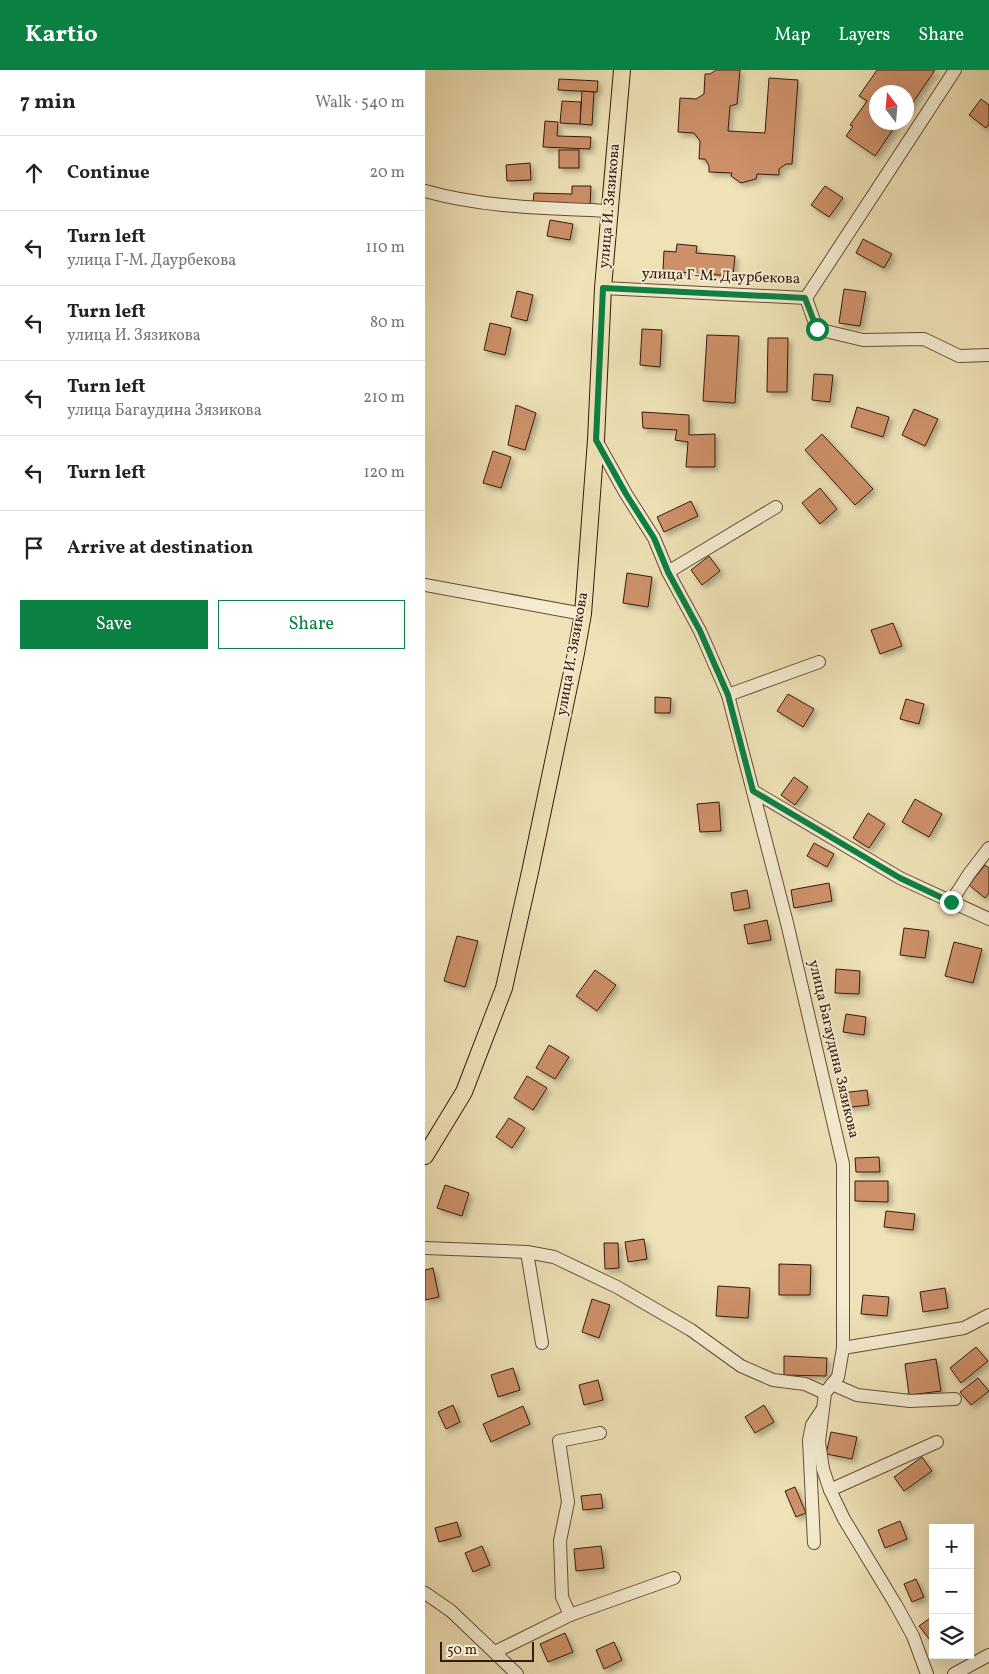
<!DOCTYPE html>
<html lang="en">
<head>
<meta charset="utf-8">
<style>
  body { margin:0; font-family:Vollkorn,serif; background:#f6f6f6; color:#222 }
  .controls { position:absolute; right:15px; bottom:15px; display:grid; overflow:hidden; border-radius:0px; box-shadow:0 5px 20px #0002 }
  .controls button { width:45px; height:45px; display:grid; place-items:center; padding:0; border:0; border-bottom:1px solid #e0e0e0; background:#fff; color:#222; font:25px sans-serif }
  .compass { position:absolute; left:444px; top:15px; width:45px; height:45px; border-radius:50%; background:#fff; box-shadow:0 5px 20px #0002; rotate:344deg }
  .scale { position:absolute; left:15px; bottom:12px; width:94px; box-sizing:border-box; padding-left:5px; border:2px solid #371a0f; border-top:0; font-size:14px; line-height:18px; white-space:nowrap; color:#371a0f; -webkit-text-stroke:4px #f5ecd0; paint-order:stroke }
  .stop { position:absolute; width:15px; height:15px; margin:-11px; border:4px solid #0b8043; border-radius:50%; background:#fff }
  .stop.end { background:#0b8043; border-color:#fff; box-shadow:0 1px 5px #0008 }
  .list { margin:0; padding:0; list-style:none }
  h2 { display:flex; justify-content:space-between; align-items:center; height:65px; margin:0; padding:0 20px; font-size:21px }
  h2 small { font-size:16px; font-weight:400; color:#767676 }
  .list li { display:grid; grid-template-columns:32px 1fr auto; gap:15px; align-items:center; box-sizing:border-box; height:75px; padding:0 20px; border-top:1px solid #e0e0e0 }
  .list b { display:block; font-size:19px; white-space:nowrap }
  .list p { margin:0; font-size:16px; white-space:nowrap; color:#767676 }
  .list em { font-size:16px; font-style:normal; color:#767676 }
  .actions { display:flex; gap:10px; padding:15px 20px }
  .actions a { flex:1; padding:11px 0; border:1px solid #0b8043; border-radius:0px; text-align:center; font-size:18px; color:#0b8043 }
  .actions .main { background:#0b8043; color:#fff }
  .icon { flex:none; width:28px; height:28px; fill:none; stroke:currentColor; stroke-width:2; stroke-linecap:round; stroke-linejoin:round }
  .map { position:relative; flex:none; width:564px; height:1604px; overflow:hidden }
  header { display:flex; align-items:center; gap:30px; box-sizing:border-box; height:70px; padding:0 25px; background:#0b8043; color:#fff }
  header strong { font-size:24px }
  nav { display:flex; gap:28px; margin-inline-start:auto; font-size:18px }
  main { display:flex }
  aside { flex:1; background:#fff }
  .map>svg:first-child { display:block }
  .building { fill:#cd9069; stroke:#371a0f; filter:url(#shadow) }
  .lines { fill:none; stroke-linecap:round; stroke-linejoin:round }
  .minor-casing { stroke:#654c39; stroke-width:14 }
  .major-casing { stroke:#371a0f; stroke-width:18 }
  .minor { stroke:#f5ecd0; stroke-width:12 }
  .major { stroke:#efe2b7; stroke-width:16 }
  .route { stroke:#0b8043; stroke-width:6 }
  .labels { text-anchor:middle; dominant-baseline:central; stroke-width:4; stroke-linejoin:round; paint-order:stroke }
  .street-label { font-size:15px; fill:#371a0f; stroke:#f5ecd0 }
</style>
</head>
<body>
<header>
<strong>Kartio</strong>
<nav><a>Map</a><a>Layers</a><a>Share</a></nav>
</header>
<main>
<aside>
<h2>7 min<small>Walk · 540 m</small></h2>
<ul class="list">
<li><svg class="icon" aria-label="ahead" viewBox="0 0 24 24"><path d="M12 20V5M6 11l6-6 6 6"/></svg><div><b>Continue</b></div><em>20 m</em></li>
<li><svg class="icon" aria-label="left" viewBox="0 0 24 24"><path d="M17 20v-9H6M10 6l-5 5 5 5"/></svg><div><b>Turn left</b><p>улица Г-М. Даурбекова</p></div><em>110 m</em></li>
<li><svg class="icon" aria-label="left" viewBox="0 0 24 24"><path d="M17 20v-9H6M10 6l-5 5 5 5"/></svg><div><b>Turn left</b><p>улица И. Зязикова</p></div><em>80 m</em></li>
<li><svg class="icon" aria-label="left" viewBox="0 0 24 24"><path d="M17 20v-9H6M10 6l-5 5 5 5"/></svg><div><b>Turn left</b><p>улица Багаудина Зязикова</p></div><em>210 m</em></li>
<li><svg class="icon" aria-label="left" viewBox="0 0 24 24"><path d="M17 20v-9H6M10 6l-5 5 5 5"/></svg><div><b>Turn left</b></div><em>120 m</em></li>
<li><svg class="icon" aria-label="arrive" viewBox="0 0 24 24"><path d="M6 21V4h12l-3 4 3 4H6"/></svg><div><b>Arrive at destination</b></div></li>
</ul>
<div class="actions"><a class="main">Save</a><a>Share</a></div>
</aside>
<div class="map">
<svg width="564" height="1604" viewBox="0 0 564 1604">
  <defs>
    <filter id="shadow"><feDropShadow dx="3.5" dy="3.5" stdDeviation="2.5" flood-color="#0004"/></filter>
  </defs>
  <rect width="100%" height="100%" fill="#efe2b7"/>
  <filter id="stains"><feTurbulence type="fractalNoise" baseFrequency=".004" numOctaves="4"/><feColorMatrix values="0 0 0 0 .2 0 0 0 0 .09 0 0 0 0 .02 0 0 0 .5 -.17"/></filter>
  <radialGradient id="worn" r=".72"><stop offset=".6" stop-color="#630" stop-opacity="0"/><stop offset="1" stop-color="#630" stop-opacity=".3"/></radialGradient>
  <g class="building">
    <polygon points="291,0 315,0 312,34 305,36 303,61 340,63 344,8 373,10 367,94 361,94 354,99 354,105 332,104 331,109 316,113 306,106 307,103 284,102 284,96 280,89 274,89 275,71 269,63 253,62 255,28 271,29 279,24 280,4 285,4"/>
    <polygon points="452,0 510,0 482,41 482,22 452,22 452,52 473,52 450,86 421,66 428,56 425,55 442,31 434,26"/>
    <polygon points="134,9 173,11 172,22 133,20"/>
    <polygon points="157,21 169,22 167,55 155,54"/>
    <polygon points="556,29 564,35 564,54 561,58 544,45"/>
    <polygon points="137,31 156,32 155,54 135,53"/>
    <polygon points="120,51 133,52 132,66 166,67 165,79 118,77"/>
    <rect x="134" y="80" width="20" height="18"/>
    <polygon points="105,93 106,110 82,111 81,95"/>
    <polygon points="147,116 166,116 165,135 108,134 109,123 147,124"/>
    <polygon points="400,116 418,128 404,147 386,135"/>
    <polygon points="125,150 148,154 145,170 122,166"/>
    <polygon points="438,169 467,184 459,198 431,183"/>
    <polygon points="252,174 272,176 271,183 310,186 308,206 238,201 239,181 251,182"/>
    <polygon points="419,219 441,222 435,256 414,253"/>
    <polygon points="92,221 108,225 102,251 86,247"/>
    <polygon points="65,253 86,258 80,285 59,280"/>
    <polygon points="217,259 237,260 235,297 215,295"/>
    <polygon points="282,265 314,266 310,333 278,331"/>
    <polygon points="343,268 363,268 362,322 342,322"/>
    <polygon points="389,304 408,305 405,332 387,330"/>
    <polygon points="91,335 111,343 100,380 83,375"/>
    <polygon points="432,337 464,347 458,367 426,357"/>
    <polygon points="489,339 513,349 500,376 477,365"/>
    <polygon points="217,342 264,345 264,365 290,364 290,397 261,397 263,372 250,370 252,360 218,358"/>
    <polygon points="397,364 448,419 430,435 380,380"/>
    <polygon points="68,381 86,387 76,418 58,413"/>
    <polygon points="395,418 412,439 395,454 377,433"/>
    <polygon points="266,431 273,446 239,462 232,447"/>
    <polygon points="284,486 295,501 277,515 266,500"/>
    <polygon points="202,503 227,507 223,537 198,533"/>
    <polygon points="468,553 477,576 455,584 446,560"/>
    <polygon points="363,624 389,639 378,657 352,641"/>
    <polygon points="230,627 246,628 245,643 230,643"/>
    <polygon points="481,629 499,634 494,654 475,649"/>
    <polygon points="369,707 383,717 370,735 356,725"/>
    <polygon points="490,729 517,744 504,767 477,752"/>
    <polygon points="294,732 296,761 275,762 272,734"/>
    <polygon points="443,743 460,754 444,778 428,768"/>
    <polygon points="389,773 409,784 402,797 382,786"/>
    <polygon points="560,795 564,798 564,823 560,828 544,815"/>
    <polygon points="404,813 407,831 369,838 366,820"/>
    <polygon points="322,820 325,838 309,841 306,823"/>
    <polygon points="342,850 346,870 323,874 319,855"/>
    <polygon points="479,858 504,861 500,888 475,885"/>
    <polygon points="32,866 53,871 40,917 19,911"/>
    <polygon points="529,872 557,879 548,913 520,906"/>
    <polygon points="411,899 435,901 434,924 410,923"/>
    <polygon points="170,900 191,915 172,941 151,926"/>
    <polygon points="421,944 441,947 439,965 418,962"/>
    <polygon points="124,975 144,987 130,1009 111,998"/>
    <polygon points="102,1006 122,1018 108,1040 89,1028"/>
    <polygon points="442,1020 444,1035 418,1038 416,1023"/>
    <polygon points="84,1048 100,1058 87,1078 71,1067"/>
    <polygon points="454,1087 455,1102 431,1102 430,1088"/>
    <polygon points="430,1111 463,1111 463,1132 430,1131"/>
    <polygon points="20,1115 44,1123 37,1146 12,1138"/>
    <polygon points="461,1141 490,1144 488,1160 459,1157"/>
    <polygon points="219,1169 222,1189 203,1192 200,1172"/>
    <polygon points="179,1173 193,1173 194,1198 180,1199"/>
    <polygon points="354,1194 386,1195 385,1225 354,1225"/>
    <polygon points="8,1198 14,1227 0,1230 0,1200"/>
    <polygon points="293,1216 325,1218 323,1248 291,1246"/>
    <polygon points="520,1218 523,1238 498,1242 495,1222"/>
    <polygon points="438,1225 464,1227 462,1246 436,1244"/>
    <polygon points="167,1229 185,1235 174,1268 157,1262"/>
    <polygon points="551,1277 563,1291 536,1313 525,1298"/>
    <polygon points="359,1286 402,1288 401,1306 359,1305"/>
    <polygon points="511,1289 516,1321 484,1325 480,1294"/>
    <polygon points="88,1298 95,1320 73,1327 66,1305"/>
    <polygon points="553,1308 564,1321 546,1335 535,1322"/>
    <polygon points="173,1310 178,1330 159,1335 154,1315"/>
    <polygon points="28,1335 35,1352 21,1359 13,1342"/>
    <polygon points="339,1335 349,1352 330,1363 320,1347"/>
    <polygon points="98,1336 105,1354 66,1372 58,1354"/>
    <polygon points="406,1362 432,1367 427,1389 401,1384"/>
    <polygon points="497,1387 507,1401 479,1421 469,1407"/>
    <polygon points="370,1417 381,1443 371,1447 360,1421"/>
    <polygon points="176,1424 178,1438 158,1440 156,1426"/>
    <polygon points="475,1451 482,1469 460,1478 453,1460"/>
    <polygon points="32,1452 36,1466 14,1472 10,1458"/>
    <polygon points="57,1476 65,1495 48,1502 40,1483"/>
    <polygon points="176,1476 179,1498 151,1501 149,1479"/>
    <polygon points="491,1509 499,1527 487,1532 479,1514"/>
    <polygon points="508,1546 508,1567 505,1570 494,1556"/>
    <polygon points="140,1563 148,1582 123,1592 115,1574"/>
    <polygon points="189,1572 197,1590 179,1599 171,1580"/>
  </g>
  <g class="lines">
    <defs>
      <g id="minor">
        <path d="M0,121C60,138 123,138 185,141"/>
        <polyline points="178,218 381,228 530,0"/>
        <polyline points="381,228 392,259 438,270 499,269 534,286 564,285"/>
        <polyline points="171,370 201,424 229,468 243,502 275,561 303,625 362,853 418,1094 418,1278 413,1307 400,1323 394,1372 398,1399 405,1420 419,1449 471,1535 488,1566 502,1604"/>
        <polyline points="243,502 351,437"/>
        <polyline points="0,515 158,544"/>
        <polyline points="303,625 394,592"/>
        <polyline points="328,721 475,808 564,849"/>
        <polyline points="526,832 544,804 564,778"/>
        <polyline points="0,1178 102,1182 129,1187 192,1217 266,1260 316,1296 348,1310 380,1314 400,1323"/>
        <polyline points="102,1182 117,1273"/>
        <polyline points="418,1278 539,1258 564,1245"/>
        <polyline points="407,1314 432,1325 485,1331 530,1329"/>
        <polyline points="405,1420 512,1372"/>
        <polyline points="389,1473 384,1370 387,1355 397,1340"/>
        <polyline points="0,1523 26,1541 92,1604"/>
        <polyline points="145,1545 137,1527 135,1471 143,1432 134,1371 175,1363"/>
        <polyline points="70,1582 145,1545 249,1508"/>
        <polyline points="529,1604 564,1585"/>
      </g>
      <polyline id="major" points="0,1086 39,1022 79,918 105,802 151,583 158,544 171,370 178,218 197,0"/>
    </defs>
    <use href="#minor" class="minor-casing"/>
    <use href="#major" class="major-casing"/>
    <use href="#minor" class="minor"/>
    <use href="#major" class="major"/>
  </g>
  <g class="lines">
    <polyline class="route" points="392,259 380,228 178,218 171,370 201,424 229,468 243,502 275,561 303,625 328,721 475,808 526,832"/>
  </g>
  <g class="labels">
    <g class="street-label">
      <text transform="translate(185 136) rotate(-85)">улица И. Зязикова</text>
      <text transform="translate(296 207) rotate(2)">улица Г-М. Даурбекова</text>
      <text transform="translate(148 584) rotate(-80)">улица И. Зязикова</text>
      <text transform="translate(408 979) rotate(77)">улица Багаудина Зязикова</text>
    </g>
  </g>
  <rect width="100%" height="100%" filter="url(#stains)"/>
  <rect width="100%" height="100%" fill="url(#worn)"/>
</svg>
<div class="controls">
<button>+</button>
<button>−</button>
<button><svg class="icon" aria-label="layers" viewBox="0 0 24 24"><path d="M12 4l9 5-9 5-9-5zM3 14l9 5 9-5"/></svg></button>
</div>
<svg class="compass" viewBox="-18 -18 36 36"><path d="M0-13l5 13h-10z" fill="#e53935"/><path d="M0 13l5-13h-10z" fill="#767676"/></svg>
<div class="scale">50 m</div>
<div class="stop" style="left:392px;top:259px"></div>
<div class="stop end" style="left:526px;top:832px"></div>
</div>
</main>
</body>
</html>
